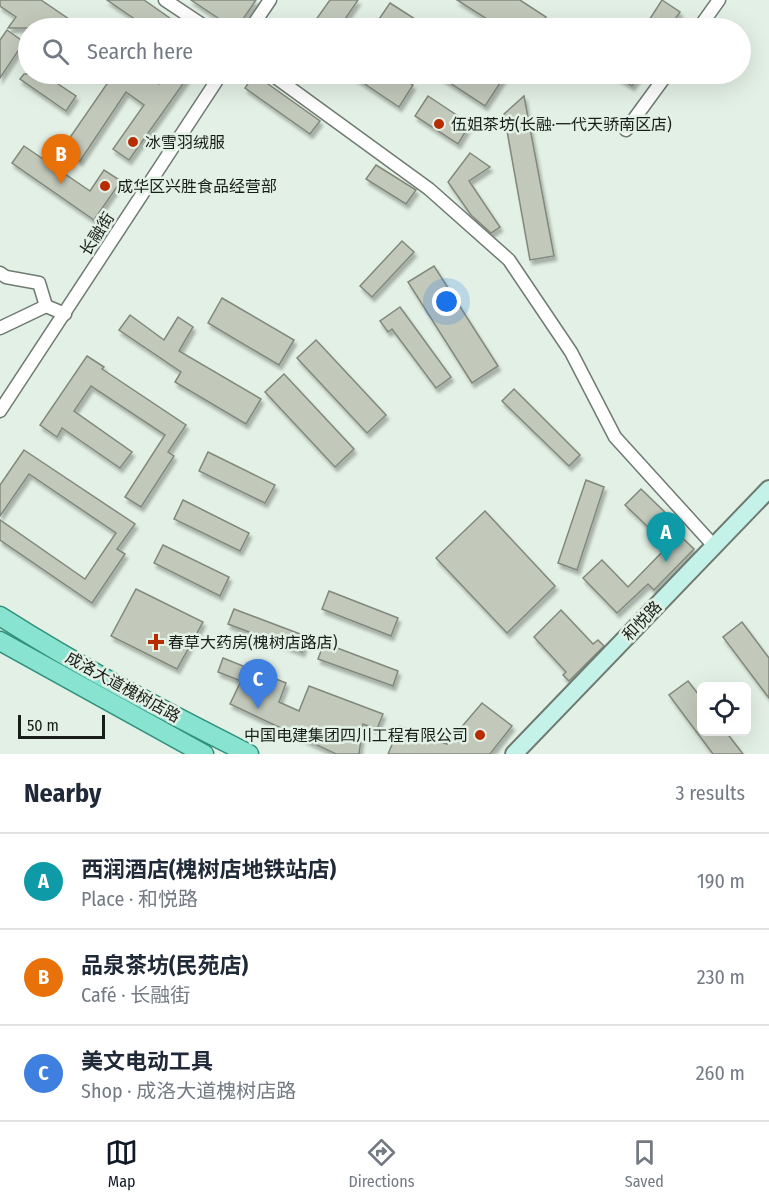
<!DOCTYPE html>
<html lang="en">
<head>
<meta charset="utf-8">
<style>
  body { margin:0; font-family:"Fira Sans Condensed","Noto Sans SC",sans-serif; background:#f6f6f7; color:#1f2937 }
  .controls { position:absolute; right:18px; bottom:18px; display:grid; overflow:hidden; border-radius:9px; box-shadow:0 6px 24px #0002 }
  .controls button { width:54px; height:54px; display:grid; place-items:center; padding:0; border:0; border-bottom:2px solid #e0e1e3; background:#fff; color:#1f2937; font:30px sans-serif }
  .scale { position:absolute; left:18px; bottom:15px; width:87px; box-sizing:border-box; padding-left:6px; border:3px solid #181d19; border-top:0; font-size:16px; line-height:21px; white-space:nowrap; color:#181d19; -webkit-text-stroke:4px #e3f0e5; paint-order:stroke }
  .you { position:absolute; left:447px; top:302px; width:21px; height:21px; margin:-15px; border:4px solid #fff; border-radius:50%; background:#1a73e8; box-shadow:0 0 0 9px #1a73e833 }
  .badge { display:grid; place-items:center; width:39px; height:39px; border-radius:50%; background:#111827; color:#fff; font-size:20px; font-weight:700 }
  .pin { position:absolute; translate:-50% -50px; filter:drop-shadow(0 2px 3px #0008) }
  .pin::after { content:''; position:absolute; top:32px; width:21px; height:18px; background:inherit; clip-path:polygon(0 0,100% 0,50% 100%) }
  .list { margin:0; padding:0; list-style:none }
  h2 { display:flex; justify-content:space-between; align-items:center; height:78px; margin:0; padding:0 24px; font-size:26px }
  h2 small { font-size:20px; font-weight:400; color:#747a83 }
  .list li { display:grid; grid-template-columns:39px 1fr auto; gap:18px; align-items:center; box-sizing:border-box; height:96px; padding:0 24px; border-top:2px solid #e0e1e3 }
  .list b { display:block; font-size:22px; white-space:nowrap }
  .list p { margin:0; font-size:20px; white-space:nowrap; color:#747a83 }
  .list em { font-size:20px; font-style:normal; color:#747a83 }
  .icon { flex:none; width:33px; height:33px; fill:none; stroke:currentColor; stroke-width:2; stroke-linecap:round; stroke-linejoin:round }
  .map { position:relative; flex:none; width:769px; height:754px; overflow:hidden }
  .search { position:absolute; background:#fff; box-shadow:0 6px 24px #0002; left:18px; right:18px; top:18px; height:66px; display:flex; align-items:center; gap:15px; box-sizing:border-box; padding:0 21px; border-radius:33px; color:#747a83; font-size:22px }
  .sheet { height:366px; background:#fff }
  nav { display:flex; justify-content:space-around; align-items:center; box-sizing:border-box; height:84px; border-top:2px solid #e0e1e3; background:#fff; font-size:16px; color:#747a83 }
  nav a { display:grid; justify-items:center; gap:3px }
  nav .on { color:#111827 }
  .map>svg:first-child { display:block }
  .building { fill:#c2c9bb; stroke:#82887c; stroke-width:1.5; filter:url(#shadow) }
  .lines { fill:none; stroke-linecap:round; stroke-linejoin:round }
  .street-casing { stroke:#6f7a71; stroke-width:15 }
  .secondary-casing { stroke:#6f7a71; stroke-width:20 }
  .primary-casing { stroke:#2f917c; stroke-width:21 }
  .street { stroke:#fff; stroke-width:12 }
  .secondary { stroke:#c4f1e8; stroke-width:16 }
  .primary { stroke:#89e3d1; stroke-width:18 }
  .poi-dot { fill:#b72d00; stroke:#e3f0e5; stroke-width:2 }
  .labels { text-anchor:middle; dominant-baseline:central; stroke-width:5; stroke-linejoin:round; paint-order:stroke }
  .poi-label { font-size:16px; fill:#181d19; stroke:#e3f0e5; text-anchor:start }
  .street-label { font-size:16px; fill:#181d19; stroke:#e3f0e5 }
</style>
</head>
<body>
<div class="map">
<svg width="769" height="754" viewBox="0 0 769 754">
  <defs>
    <filter id="shadow"><feDropShadow dx="2.5" dy="4.5" stdDeviation="1.5" flood-color="#0004"/></filter>
  </defs>
  <rect width="100%" height="100%" fill="#e3f0e5"/>
  <g class="building">
    <polygon points="0,0 41,0 82,28 8,28 16,17 0,6"/>
    <polygon points="107,0 144,0 184,28 148,28"/>
    <polygon points="191,0 256,0 237,28 233,28"/>
    <polygon points="330,0 358,0 339,28 310,28"/>
    <polygon points="457,0 520,0 546,17 539,28 501,28"/>
    <polygon points="662,0 680,12 669,28 644,28"/>
    <polygon points="390,3 429,28 373,28"/>
    <polygon points="7,30 24,42 0,78 0,40"/>
    <polygon points="24,74 43,74 76,96 66,111 20,79"/>
    <polygon points="99,74 145,74 159,84 166,74 190,74 129,160 113,149 144,105 126,92 80,161 62,149 109,81"/>
    <polygon points="254,74 320,121 310,134 245,88"/>
    <polygon points="350,74 396,74 413,85 399,107"/>
    <polygon points="436,74 498,74 504,77 485,106"/>
    <polygon points="612,74 640,74 632,86"/>
    <polygon points="428,96 470,124 458,144 415,116"/>
    <polygon points="524,96 554,256 530,260 504,114"/>
    <polygon points="24,146 90,191 104,170 121,181 94,220 12,163"/>
    <polygon points="470,153 490,167 469,181 500,227 491,233 471,215 448,182"/>
    <polygon points="376,165 416,190 406,204 366,179"/>
    <polygon points="402,241 414,252 372,297 360,286"/>
    <polygon points="434,266 498,366 472,383 408,282"/>
    <polygon points="222,298 294,340 279,365 208,323"/>
    <polygon points="400,307 451,377 436,388 392,329 388,332 380,321"/>
    <polygon points="130,315 164,340 178,317 193,327 179,351 261,399 246,424 175,382 181,372 119,330"/>
    <polygon points="316,340 386,415 367,433 297,358"/>
    <polygon points="87,356 104,367 102,369 186,425 168,452 174,456 141,507 125,497 165,435 91,386 74,411 132,452 120,468 62,428 57,437 40,425"/>
    <polygon points="284,374 354,449 335,467 265,392"/>
    <polygon points="514,389 580,455 569,466 502,401"/>
    <polygon points="24,450 135,524 117,549 125,554 92,603 0,540 0,520 85,579 116,533 29,474 0,516 0,485"/>
    <polygon points="208,452 275,485 265,503 199,471"/>
    <polygon points="586,480 604,487 577,570 558,563"/>
    <polygon points="641,489 674,521 670,526 694,549 654,590 648,584 617,613 583,578 602,560 628,587 668,546 625,505"/>
    <polygon points="183,500 249,533 240,551 174,519"/>
    <polygon points="485,511 555,586 507,633 436,558"/>
    <polygon points="163,545 229,577 220,596 154,563"/>
    <polygon points="136,589 203,622 177,669 111,636"/>
    <polygon points="329,591 398,618 391,636 322,609"/>
    <polygon points="234,609 308,637 302,652 228,624"/>
    <polygon points="561,610 593,644 598,640 604,646 569,681 563,675 566,672 534,637"/>
    <polygon points="742,622 769,658 769,698 723,637"/>
    <polygon points="324,643 398,671 393,686 318,659"/>
    <polygon points="223,658 286,683 279,702 299,711 309,686 383,714 377,729 363,724 359,754 336,754 230,704 241,681 218,672"/>
    <polygon points="688,681 702,699 702,732 726,732 743,754 713,754 669,695"/>
    <polygon points="482,703 512,726 490,754 388,754 400,726 447,744"/>
  </g>
  <g class="lines">
    <defs>
      <g id="street">
        <polyline points="165,0 207,28"/>
        <polyline points="251,28 270,0"/>
        <polyline points="699,28 719,0"/>
        <polyline points="271,74 429,189 509,260 571,352 615,437 714,546"/>
        <polyline points="626,130 667,74"/>
        <polyline points="0,273 6,277 39,283 46,306"/>
        <polyline points="0,328 46,306 65,314"/>
        <polyline points="0,411 221,74"/>
      </g>
      <polyline id="secondary" points="514,754 769,489"/>
      <g id="primary">
        <path d="M0,616C80,667 164,711 249,754"/>
        <polyline points="0,641 204,754"/>
      </g>
    </defs>
    <use href="#street" class="street-casing"/>
    <use href="#secondary" class="secondary-casing"/>
    <use href="#primary" class="primary-casing"/>
    <use href="#street" class="street"/>
    <use href="#secondary" class="secondary"/>
    <use href="#primary" class="primary"/>
  </g>
  <g class="poi-dot">
    <circle cx="439" cy="124" r="6"/>
    <circle cx="133" cy="142" r="6"/>
    <circle cx="105" cy="186" r="6"/>
    <path d="M153 633h6v6h6v6h-6v6h-6v-6h-6v-6h6z"/>
    <circle cx="480" cy="735" r="6"/>
  </g>
  <g class="labels">
    <g class="poi-label">
      <text x="451" y="124">伍姐茶坊(长融·一代天骄南区店)</text>
      <text x="145" y="142">冰雪羽绒服</text>
      <text x="117" y="186">成华区兴胜食品经营部</text>
      <text x="168" y="642">春草大药房(槐树店路店)</text>
      <text x="468" y="735" text-anchor="end">中国电建集团四川工程有限公司</text>
    </g>
    <g class="street-label">
      <text transform="translate(97 234) rotate(-57)">长融街</text>
      <text transform="translate(642 621) rotate(-46)">和悦路</text>
      <text transform="translate(123 687) rotate(29)">成洛大道槐树店路</text>
    </g>
  </g>
</svg>
<div class="controls">
<button><svg class="icon" aria-label="locate" viewBox="0 0 24 24"><circle cx="12" cy="12" r="6"/><path d="M12 2v4M12 18v4M2 12h4M18 12h4"/></svg></button>
</div>
<div class="scale">50 m</div>
<div class="you"></div>
<div class="pin badge" style="left:666px;top:562px;background:#0f9aa8">A</div>
<div class="pin badge" style="left:61px;top:184px;background:#e8710a">B</div>
<div class="pin badge" style="left:258px;top:709px;background:#3f7fe0">C</div>
<div class="search"><svg class="icon" aria-label="search" viewBox="0 0 24 24"><circle cx="10" cy="10" r="6"/><path d="M15 15l6 6"/></svg>Search here</div>
</div>
<section class="sheet">
<h2>Nearby<small>3 results</small></h2>
<ul class="list">
<li><span class="badge" style="background:#0f9aa8">A</span><div><b>西润酒店(槐树店地铁站店)</b><p>Place · 和悦路</p></div><em>190 m</em></li>
<li><span class="badge" style="background:#e8710a">B</span><div><b>品泉茶坊(民苑店)</b><p>Café · 长融街</p></div><em>230 m</em></li>
<li><span class="badge" style="background:#3f7fe0">C</span><div><b>美文电动工具</b><p>Shop · 成洛大道槐树店路</p></div><em>260 m</em></li>
</ul>
</section>
<nav>
<a class="on"><svg class="icon" aria-label="map" viewBox="0 0 24 24"><path d="M3 6l6-2 6 2 6-2v14l-6 2-6-2-6 2zM9 4v14M15 6v14"/></svg>Map</a>
<a><svg class="icon" aria-label="directions" viewBox="0 0 24 24"><path d="M12 3l9 9-9 9-9-9zM9 14v-3h6M13 9l2 2-2 2"/></svg>Directions</a>
<a><svg class="icon" aria-label="saved" viewBox="0 0 24 24"><path d="M7 4h10v16l-5-4-5 4z"/></svg>Saved</a>
</nav>
</body>
</html>
